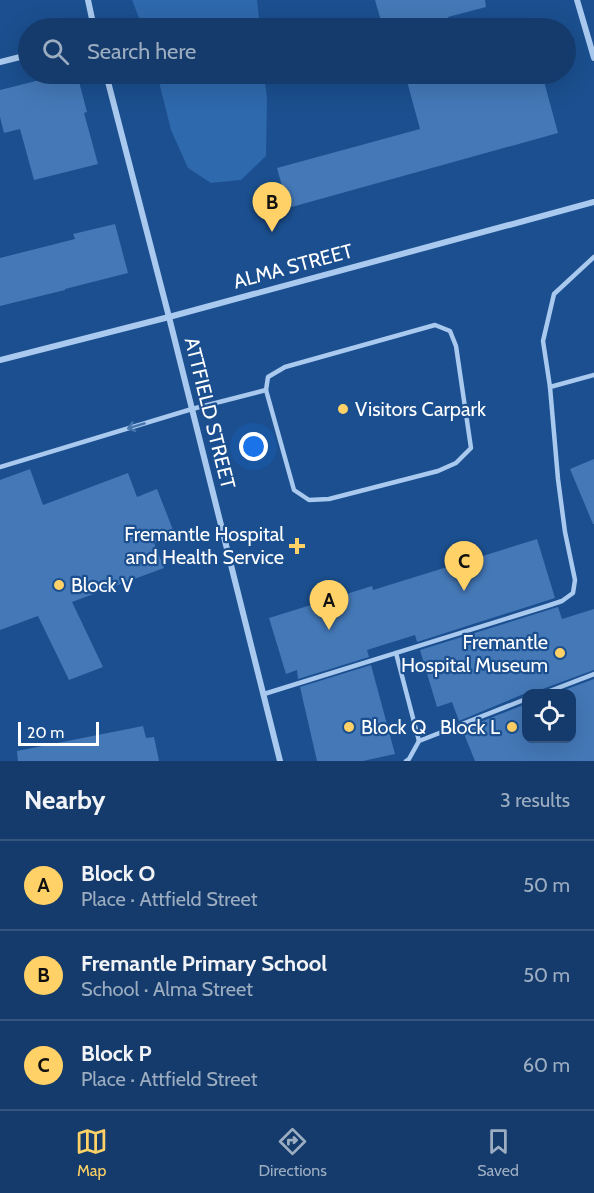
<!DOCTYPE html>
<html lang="en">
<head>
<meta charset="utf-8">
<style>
  body { margin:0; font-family:Cabin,sans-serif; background:#214673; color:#f1f3f6 }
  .controls { position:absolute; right:18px; bottom:18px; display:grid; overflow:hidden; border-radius:12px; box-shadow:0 6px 24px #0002 }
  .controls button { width:54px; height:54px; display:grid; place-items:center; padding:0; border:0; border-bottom:2px solid #33557e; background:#143b6b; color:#f1f3f6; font:30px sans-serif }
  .scale { position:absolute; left:18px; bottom:15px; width:81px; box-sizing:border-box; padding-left:6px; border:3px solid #fff; border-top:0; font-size:16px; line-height:21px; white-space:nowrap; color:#fff; -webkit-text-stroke:4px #1b4f8f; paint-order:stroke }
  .you { position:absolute; left:254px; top:447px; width:21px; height:21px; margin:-15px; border:4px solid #fff; border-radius:50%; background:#1a73e8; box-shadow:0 0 0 9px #1a73e833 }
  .badge { display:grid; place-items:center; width:39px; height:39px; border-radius:50%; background:#ffd166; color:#111; font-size:20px; font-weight:700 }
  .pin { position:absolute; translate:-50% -50px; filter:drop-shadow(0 2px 3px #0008) }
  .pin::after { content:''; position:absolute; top:32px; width:21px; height:18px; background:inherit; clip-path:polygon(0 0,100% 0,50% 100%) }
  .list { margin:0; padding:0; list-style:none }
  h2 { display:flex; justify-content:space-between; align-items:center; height:78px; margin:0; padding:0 24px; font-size:26px }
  h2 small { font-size:20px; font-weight:400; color:#9dadc1 }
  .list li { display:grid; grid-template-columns:39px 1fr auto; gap:18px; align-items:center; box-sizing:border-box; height:90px; padding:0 24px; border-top:2px solid #33557e }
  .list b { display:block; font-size:22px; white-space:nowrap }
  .list p { margin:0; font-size:20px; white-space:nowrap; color:#9dadc1 }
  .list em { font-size:20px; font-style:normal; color:#9dadc1 }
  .icon { flex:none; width:33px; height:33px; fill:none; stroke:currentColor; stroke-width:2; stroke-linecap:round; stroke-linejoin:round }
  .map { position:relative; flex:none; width:594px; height:761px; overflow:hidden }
  .search { position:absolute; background:#143b6b; box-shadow:0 6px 24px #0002; left:18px; right:18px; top:18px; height:66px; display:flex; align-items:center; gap:15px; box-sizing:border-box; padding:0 21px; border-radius:33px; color:#9dadc1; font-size:22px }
  .sheet { height:348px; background:#143b6b }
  nav { display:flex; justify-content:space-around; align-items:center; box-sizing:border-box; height:84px; border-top:2px solid #33557e; background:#143b6b; font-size:16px; color:#9dadc1 }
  nav a { display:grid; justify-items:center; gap:3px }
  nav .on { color:#ffd166 }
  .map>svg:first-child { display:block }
  .garden { fill:#2e69ad }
  .building { fill:#4478b7 }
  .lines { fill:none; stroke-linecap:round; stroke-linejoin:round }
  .lane { stroke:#a9c9ee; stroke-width:4.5 }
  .street { stroke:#a9c9ee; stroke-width:6 }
  .oneway { stroke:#4674ac }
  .poi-dot { fill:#ffd166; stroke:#1b4f8f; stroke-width:2 }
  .labels { text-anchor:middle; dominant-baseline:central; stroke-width:4.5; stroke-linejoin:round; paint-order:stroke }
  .street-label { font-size:20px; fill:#fff; stroke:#1b4f8f }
  .poi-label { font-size:20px; fill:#fff; stroke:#1b4f8f; text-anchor:start }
</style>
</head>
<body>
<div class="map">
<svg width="594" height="761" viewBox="0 0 594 761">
  <rect width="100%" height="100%" fill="#1b4f8f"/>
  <g class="garden">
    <polygon points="132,0 257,0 260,28 143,28"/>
    <polygon points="157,74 264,74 267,98 266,156 241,180 211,183 188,168 171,130"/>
  </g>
  <g class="building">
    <polygon points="375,0 485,0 486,7 448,17 451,28 383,28"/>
    <polygon points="64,74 77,74 87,112 84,113 98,164 34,180 20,129 4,133 0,117 0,90"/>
    <polygon points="405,74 542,74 558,133 288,208 277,168 420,129"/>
    <polygon points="115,224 128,273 65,289 65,290 0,306 0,258 75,239 73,234"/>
    <polygon points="594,459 594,524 593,524 570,469"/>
    <polygon points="30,469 43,505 128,473 137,497 157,489 175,535 154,543 164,568 72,602 103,667 69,680 38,616 0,630 0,480"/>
    <polygon points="537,539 555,598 417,642 415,635 367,650 369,657 298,679 297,670 286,674 269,618 372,586 373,590"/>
    <polygon points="558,607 562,619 594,609 594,670 540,690 538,693 526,693 459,721 452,702 437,707 420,650"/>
    <polygon points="371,665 395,754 363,761 317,761 300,687"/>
    <polygon points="594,679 594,761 475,761 462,729 526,704 526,738 572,738 572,693 556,693"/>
    <polygon points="143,726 146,738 154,737 159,761 18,761 17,751"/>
  </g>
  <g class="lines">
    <g class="lane">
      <polygon points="435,325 450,331 456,346 471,448 456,463 438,471 329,499 309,500 294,490 266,390 268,377 285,367"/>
      <polyline points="550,387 594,375"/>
      <polyline points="0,467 192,409 266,390"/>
      <polyline points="396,653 419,741 409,759 406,761"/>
      <polyline points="264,694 547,606 562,601 573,593 575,580 565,532 558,479 550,387 543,341 554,294 594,257"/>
      <polyline points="542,694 594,674"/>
      <polyline points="419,741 526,699"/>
    </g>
    <g class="street">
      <polyline points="88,0 94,28"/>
      <polyline points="577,0 594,58"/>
      <polyline points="0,62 28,55"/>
      <polyline points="106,74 169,317 280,761"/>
      <polyline points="0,360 169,317 594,202"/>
    </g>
  </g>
  <defs><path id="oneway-shaft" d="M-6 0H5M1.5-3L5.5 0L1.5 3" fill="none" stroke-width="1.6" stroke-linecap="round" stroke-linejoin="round" transform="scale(1.5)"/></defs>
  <use class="oneway" href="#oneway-shaft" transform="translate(136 426) rotate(163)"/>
  <g class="poi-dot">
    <circle cx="343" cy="409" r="6"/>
    <path d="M294 537h6v6h6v6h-6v6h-6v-6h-6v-6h6z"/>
    <circle cx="59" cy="585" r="6"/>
    <circle cx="560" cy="653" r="6"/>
    <circle cx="349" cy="727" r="6"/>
    <circle cx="512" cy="727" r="6"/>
  </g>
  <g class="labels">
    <g class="street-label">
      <text transform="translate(293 266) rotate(-15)">ALMA STREET</text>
      <text transform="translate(210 413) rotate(76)">ATTFIELD STREET</text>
    </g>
    <g class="poi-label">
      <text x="355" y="409">Visitors Carpark</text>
      <text x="284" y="534" text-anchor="end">Fremantle Hospital<tspan x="284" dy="23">and Health Service</tspan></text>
      <text x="71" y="585">Block V</text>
      <text x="548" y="642" text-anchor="end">Fremantle<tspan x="548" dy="23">Hospital Museum</tspan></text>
      <text x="361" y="727">Block Q</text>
      <text x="500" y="727" text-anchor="end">Block L</text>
    </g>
  </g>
</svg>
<div class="controls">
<button><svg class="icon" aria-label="locate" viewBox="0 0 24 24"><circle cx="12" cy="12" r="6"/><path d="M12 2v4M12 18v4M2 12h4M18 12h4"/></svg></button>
</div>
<div class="scale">20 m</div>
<div class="you"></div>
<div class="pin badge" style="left:329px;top:630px">A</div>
<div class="pin badge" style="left:272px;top:232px">B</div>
<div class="pin badge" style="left:464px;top:591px">C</div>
<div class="search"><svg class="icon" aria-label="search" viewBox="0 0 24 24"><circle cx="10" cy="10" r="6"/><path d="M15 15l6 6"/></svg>Search here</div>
</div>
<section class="sheet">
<h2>Nearby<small>3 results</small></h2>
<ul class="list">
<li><span class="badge">A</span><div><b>Block O</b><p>Place · Attfield Street</p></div><em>50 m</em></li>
<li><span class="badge">B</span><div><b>Fremantle Primary School</b><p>School · Alma Street</p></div><em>50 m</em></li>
<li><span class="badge">C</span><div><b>Block P</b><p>Place · Attfield Street</p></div><em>60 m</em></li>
</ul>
</section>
<nav>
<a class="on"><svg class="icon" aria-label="map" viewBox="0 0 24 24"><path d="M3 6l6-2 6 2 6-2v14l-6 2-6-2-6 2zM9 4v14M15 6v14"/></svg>Map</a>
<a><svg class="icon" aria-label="directions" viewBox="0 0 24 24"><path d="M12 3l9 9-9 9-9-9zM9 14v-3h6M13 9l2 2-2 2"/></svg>Directions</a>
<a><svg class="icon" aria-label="saved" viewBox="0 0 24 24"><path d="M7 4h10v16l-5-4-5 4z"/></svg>Saved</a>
</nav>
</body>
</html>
